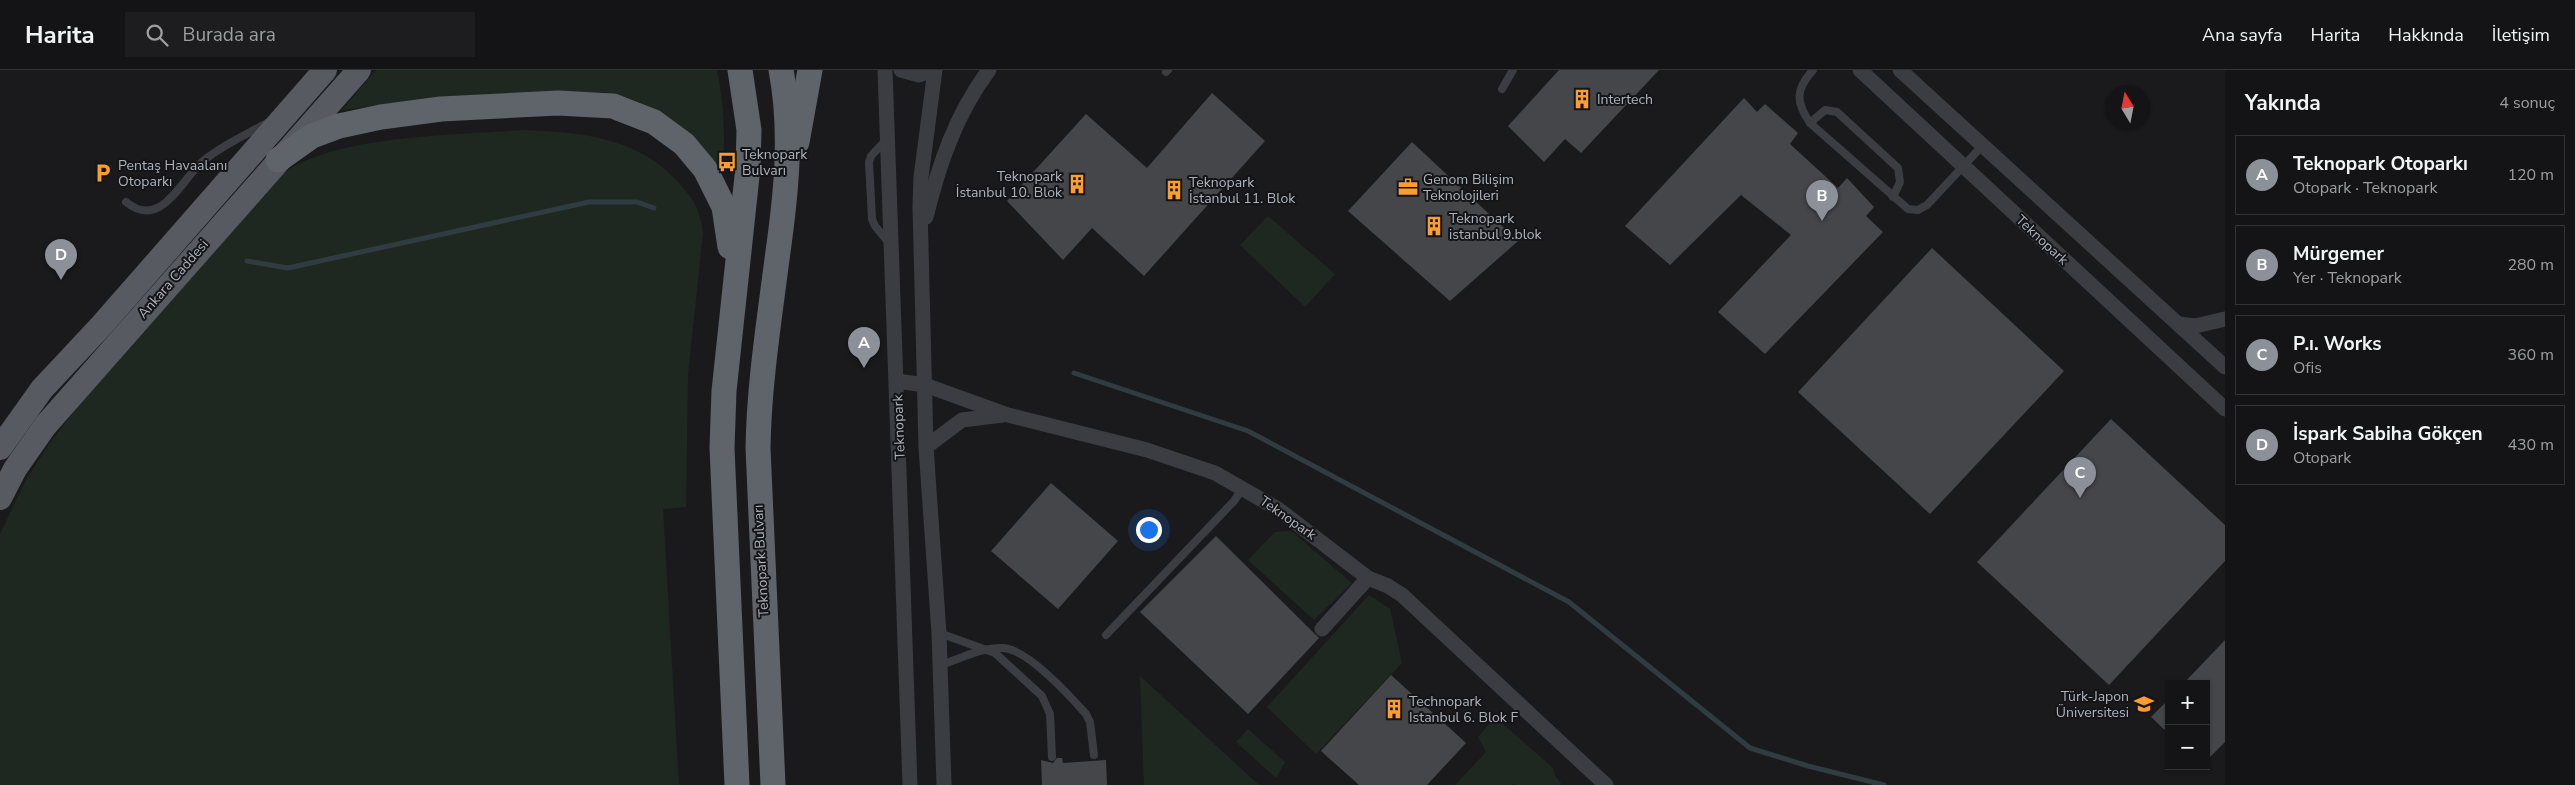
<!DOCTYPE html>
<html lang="tr">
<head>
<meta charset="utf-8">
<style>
  body { margin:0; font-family:"Nunito Sans",sans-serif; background:#1d1d1f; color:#f1f3f6 }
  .controls { position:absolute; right:15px; bottom:15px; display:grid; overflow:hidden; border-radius:0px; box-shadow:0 1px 4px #0004 }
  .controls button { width:45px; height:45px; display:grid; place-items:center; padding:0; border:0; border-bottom:1px solid #333335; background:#141416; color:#f1f3f6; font:25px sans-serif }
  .compass { position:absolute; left:2105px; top:15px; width:45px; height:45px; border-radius:50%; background:#141416; box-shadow:0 1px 4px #0004; rotate:350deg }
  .you { position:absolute; left:1148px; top:459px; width:18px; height:18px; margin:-12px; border:4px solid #fff; border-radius:50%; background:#1a73e8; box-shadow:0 0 0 8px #1a73e833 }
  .badge { display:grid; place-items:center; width:32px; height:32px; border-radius:50%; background:#8c9099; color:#fff; font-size:16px; font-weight:700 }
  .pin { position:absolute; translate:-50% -41px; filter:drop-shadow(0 1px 2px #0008) }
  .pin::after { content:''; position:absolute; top:26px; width:18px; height:15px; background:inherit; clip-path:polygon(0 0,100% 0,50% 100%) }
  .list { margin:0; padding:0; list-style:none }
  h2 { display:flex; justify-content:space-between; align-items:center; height:65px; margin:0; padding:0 20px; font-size:21px }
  h2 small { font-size:16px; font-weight:400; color:#9d9ea1 }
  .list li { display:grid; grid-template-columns:32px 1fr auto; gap:15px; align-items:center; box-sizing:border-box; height:80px; margin:0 10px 10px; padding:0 10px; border:1px solid #333335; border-radius:0px }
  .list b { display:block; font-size:19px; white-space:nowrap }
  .list p { margin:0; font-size:16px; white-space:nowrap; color:#9d9ea1 }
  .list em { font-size:16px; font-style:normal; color:#9d9ea1 }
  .icon { flex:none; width:28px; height:28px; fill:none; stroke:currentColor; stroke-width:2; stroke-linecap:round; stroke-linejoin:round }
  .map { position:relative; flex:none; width:2225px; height:715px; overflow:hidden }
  header { display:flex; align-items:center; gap:30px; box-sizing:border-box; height:70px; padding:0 25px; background:#141416; border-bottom:1px solid #333335 }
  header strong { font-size:24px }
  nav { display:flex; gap:28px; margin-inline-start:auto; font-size:18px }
  .search { width:350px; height:45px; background:#1d1d1f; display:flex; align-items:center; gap:12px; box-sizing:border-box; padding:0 18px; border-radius:0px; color:#9d9ea1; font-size:19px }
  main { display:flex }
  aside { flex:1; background:#141416 }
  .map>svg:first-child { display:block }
  .green { fill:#1f2820 }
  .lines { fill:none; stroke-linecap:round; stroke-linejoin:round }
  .stream { stroke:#2f3c42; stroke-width:5 }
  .building { fill:#44464a }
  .service { stroke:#3b3d42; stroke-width:8 }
  .minor { stroke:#3b3d42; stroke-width:15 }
  .primary { stroke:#575a61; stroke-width:24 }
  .trunk { stroke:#5f636a; stroke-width:25 }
  .labels { text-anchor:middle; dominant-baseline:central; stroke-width:4; stroke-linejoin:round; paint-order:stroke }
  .poi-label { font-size:14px; fill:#acb3bd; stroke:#151518; text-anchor:start }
  .street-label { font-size:14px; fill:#acb3bd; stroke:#151518 }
</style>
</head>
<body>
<header>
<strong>Harita</strong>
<div class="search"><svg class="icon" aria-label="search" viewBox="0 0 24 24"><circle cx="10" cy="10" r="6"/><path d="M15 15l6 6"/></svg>Burada ara</div>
<nav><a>Ana sayfa</a><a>Harita</a><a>Hakkında</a><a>İletişim</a></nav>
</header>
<main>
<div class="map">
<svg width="2225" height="715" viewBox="0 0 2225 715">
  <rect width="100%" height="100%" fill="#1a1a1d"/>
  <g class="green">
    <path d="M376,0H717C724,36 726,68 722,105L652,38L631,29L603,22L508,24L410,31L342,40Z"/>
    <path d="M524,60C579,62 636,67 676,110C693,128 700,139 703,163L688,305L686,437L663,439L679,715H0V464L26,410L47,377L76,339L282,105C329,65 461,65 524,60Z"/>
    <polygon points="1268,146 1335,204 1305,237 1240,175"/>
    <polygon points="1291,461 1352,513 1314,550 1248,490 1275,462"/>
    <polygon points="1369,525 1390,539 1402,593 1316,684 1267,637"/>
    <polygon points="1140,606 1259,715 1144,715"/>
    <polygon points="1495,647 1553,698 1555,706 1561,713 1559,715 1516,715 1514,713 1512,715 1455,715 1486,682 1478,667"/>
    <polygon points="1248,659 1285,692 1276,708 1236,672"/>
  </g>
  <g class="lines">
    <g class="stream">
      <polyline points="247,191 288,198 589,132 637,132 654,138"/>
      <polyline points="1074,303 1248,361 1569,532 1750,678 1808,696 1884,715"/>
    </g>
  </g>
  <g class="building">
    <polygon points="1559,0 1659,0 1581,83 1565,69 1544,92 1508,56"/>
    <polygon points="1212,23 1265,71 1144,206 1092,158 1063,190 1007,131 1086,44 1147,98"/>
    <polygon points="1744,28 1757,42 1765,34 1798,63 1790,74 1838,118 1847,108 1874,137 1866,146 1883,162 1765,284 1718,242 1791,165 1741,125 1670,195 1625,156"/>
    <polygon points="1412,72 1518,171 1450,231 1348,141"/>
    <polygon points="1932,178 2064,301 1930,444 1798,322"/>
    <polygon points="2111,349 2225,455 2225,491 2109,615 1977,492"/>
    <polygon points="1051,413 1118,471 1058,539 991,481"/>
    <polygon points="1216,466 1319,568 1248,644 1140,542"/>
    <polygon points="2225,570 2225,672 2206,691 2206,614 2183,614"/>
    <polygon points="1391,605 1466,673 1427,715 1359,715 1321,681"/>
    <polygon points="2169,629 2169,664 2151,647"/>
    <polygon points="1057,688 1062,688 1063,693 1106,690 1107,715 1042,715 1041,690 1053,693"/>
  </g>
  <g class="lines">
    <g class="service">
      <path d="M1813,0C1796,19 1795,31 1810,53L1908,139L1918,140L1927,135L1983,75"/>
      <polyline points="1166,2 1168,0"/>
      <polyline points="1502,19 1513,0"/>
      <polyline points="1810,53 1825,40 1837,42 1898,98 1900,112 1893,127"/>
      <polyline points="887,69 871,86 869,92 872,149 875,156 889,173"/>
      <path d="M126,132C163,162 182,105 207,88C225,74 247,64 267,53"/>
      <polyline points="939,563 995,583 1042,626 1050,644 1052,687"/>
      <polyline points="1106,565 1234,431 1243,418"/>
      <path d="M940,595C960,589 982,577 1003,578C1027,579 1070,626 1086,644L1090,652L1094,685"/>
    </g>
    <g class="minor">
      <polyline points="885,0 910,715"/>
      <polyline points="901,0 919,5 934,0"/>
      <polyline points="935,0 921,107 920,136 926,377 939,563 944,715"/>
      <polyline points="1860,0 2225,339"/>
      <polyline points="1900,0 2225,297"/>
      <path d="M926,147C939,94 956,44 989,0"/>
      <polyline points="2179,254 2195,256 2225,249"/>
      <polyline points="897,311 925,315 1008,345 1147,380 1215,403 1278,439 1368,508 1388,516 1402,525 1606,715"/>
      <polyline points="926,377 962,350 1003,345"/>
      <polyline points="1322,559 1368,508"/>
    </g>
    <g class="primary">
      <polyline points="0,378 42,319 101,256 325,0"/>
      <polyline points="0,428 15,399 45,356 359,0"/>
    </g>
    <g class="trunk">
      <polyline points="797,72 810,0"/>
      <polyline points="278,90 312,66 339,56 381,47 441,39 558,33 613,36 654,52 684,74 705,99 724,137 730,177"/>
      <polyline points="737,715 722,378 724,321 748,97 749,60 740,0"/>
      <path d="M773,715L758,378C759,315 769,252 777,189C786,126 793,63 781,0"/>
    </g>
  </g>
  <defs>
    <symbol id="building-bare" viewBox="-9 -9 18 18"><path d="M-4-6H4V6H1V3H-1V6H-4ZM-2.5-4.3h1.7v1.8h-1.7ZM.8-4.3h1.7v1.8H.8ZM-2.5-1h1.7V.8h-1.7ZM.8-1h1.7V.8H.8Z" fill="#fc9d32" stroke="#151518" stroke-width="2.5" paint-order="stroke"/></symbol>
    <symbol id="bus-bare" viewBox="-9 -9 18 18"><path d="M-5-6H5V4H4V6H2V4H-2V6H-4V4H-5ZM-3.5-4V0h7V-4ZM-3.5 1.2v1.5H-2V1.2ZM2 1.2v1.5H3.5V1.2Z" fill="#fc9d32" stroke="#151518" stroke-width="2.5" paint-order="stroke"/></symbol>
    <symbol id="parking-bare" viewBox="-9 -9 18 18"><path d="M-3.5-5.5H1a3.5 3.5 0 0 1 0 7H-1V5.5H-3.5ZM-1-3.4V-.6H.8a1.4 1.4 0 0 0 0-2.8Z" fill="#fc9d32" stroke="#151518" stroke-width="2.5" paint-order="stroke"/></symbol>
    <symbol id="office-bare" viewBox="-9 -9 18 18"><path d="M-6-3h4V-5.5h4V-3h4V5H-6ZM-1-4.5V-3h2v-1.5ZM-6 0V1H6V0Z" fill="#fc9d32" stroke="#151518" stroke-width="2.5" paint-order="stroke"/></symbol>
    <symbol id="university-bare" viewBox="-9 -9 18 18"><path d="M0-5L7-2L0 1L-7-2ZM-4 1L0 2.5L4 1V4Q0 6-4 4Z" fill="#fc9d32" stroke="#151518" stroke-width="2.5" paint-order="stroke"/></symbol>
  </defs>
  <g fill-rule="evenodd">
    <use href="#building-bare" x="1568" y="15" width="28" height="28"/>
    <use href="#bus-bare" x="713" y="78" width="28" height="28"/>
    <use href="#parking-bare" x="89" y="89" width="28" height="28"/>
    <use href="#building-bare" x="1063" y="100" width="28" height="28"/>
    <use href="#office-bare" x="1394" y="103" width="28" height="28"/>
    <use href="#building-bare" x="1160" y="106" width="28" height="28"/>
    <use href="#building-bare" x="1420" y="142" width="28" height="28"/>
    <use href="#university-bare" x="2130" y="620" width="28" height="28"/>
    <use href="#building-bare" x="1380" y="625" width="28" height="28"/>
  </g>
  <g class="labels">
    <g class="poi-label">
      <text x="1597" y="29">Intertech</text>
      <text x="742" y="84">Teknopark<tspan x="742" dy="16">Bulvarı</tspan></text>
      <text x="118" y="95">Pentaş Havaalanı<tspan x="118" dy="16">Otoparkı</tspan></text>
      <text x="1062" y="106" text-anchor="end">Teknopark<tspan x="1062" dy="16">İstanbul 10. Blok</tspan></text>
      <text x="1423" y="109">Genom Bilişim<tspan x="1423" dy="16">Teknolojileri</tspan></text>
      <text x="1189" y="112">Teknopark<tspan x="1189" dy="16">İstanbul 11. Blok</tspan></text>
      <text x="1449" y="148">Teknopark<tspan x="1449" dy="16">istanbul 9.blok</tspan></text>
      <text x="2129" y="626" text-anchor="end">Türk-Japon<tspan x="2129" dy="16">Üniversitesi</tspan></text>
      <text x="1409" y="631">Technopark<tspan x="1409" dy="16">Istanbul 6. Blok F</tspan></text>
    </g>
    <g class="street-label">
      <text transform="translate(2042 170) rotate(43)">Teknopark</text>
      <text transform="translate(173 209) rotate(-49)">Ankara Caddesi</text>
      <text transform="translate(899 357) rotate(-92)">Teknopark</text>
      <text transform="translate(1288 448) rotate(35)">Teknopark</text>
      <text transform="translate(761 491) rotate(-93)">Teknopark Bulvarı</text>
    </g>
  </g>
</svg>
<div class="controls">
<button>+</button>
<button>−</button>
</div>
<svg class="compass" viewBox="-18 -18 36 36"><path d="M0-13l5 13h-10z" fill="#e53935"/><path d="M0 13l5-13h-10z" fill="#9d9ea1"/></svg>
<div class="you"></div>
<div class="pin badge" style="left:864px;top:298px">A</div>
<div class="pin badge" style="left:1822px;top:151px">B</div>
<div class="pin badge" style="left:2080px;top:428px">C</div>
<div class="pin badge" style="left:61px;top:210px">D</div>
</div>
<aside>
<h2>Yakında<small>4 sonuç</small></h2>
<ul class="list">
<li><span class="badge">A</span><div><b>Teknopark Otoparkı</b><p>Otopark · Teknopark</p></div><em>120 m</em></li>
<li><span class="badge">B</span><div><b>Mürgemer</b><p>Yer · Teknopark</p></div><em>280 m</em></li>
<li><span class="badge">C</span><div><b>P.ı. Works</b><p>Ofis</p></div><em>360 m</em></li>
<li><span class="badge">D</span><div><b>İspark Sabiha Gökçen</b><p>Otopark</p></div><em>430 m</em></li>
</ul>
</aside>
</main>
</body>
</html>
